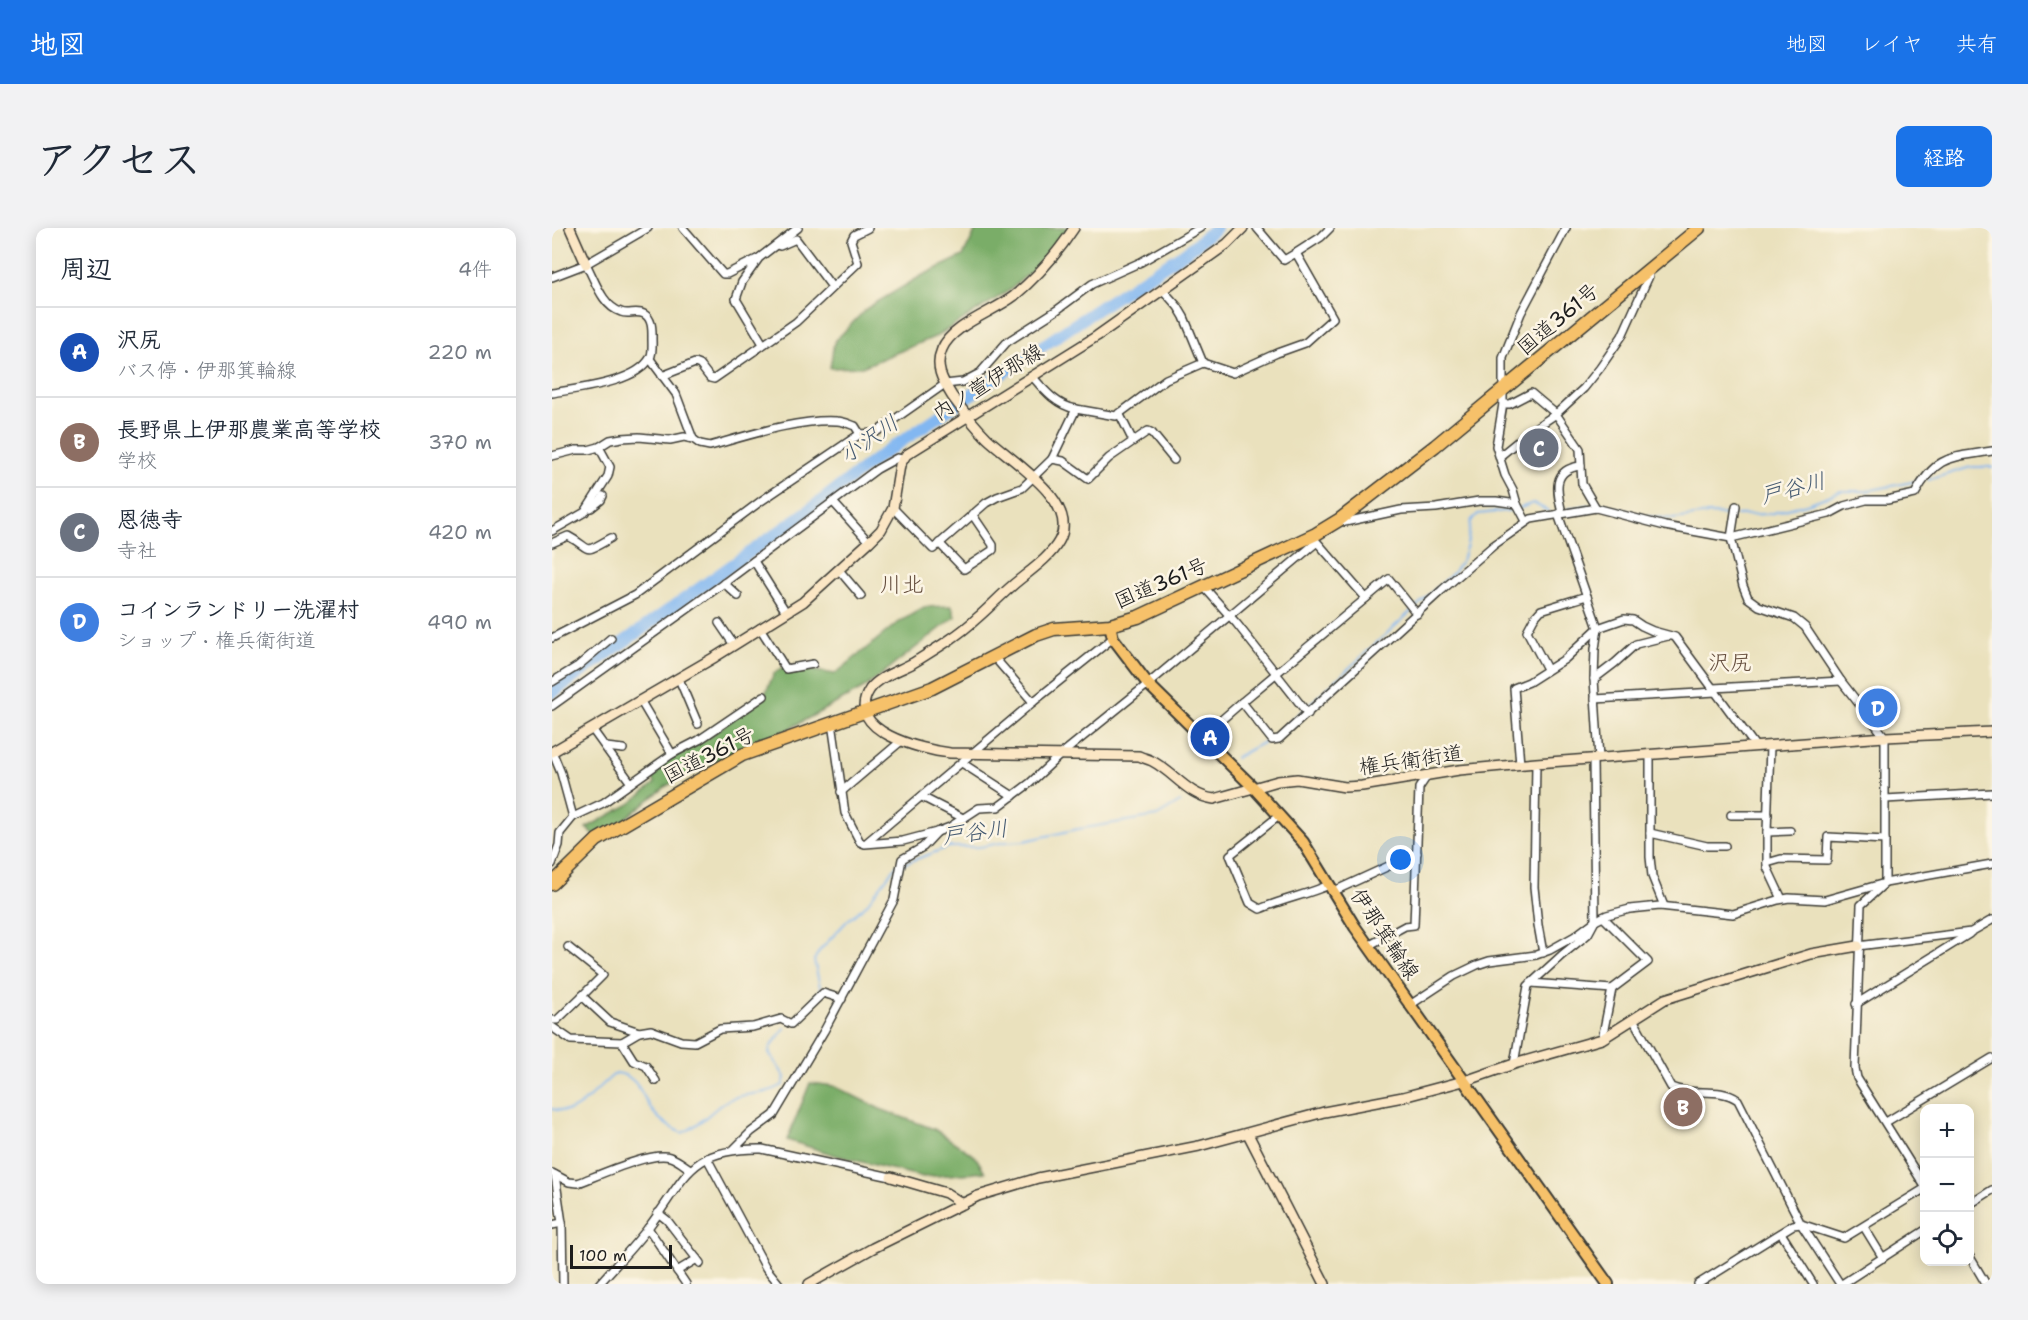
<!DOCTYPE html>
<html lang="ja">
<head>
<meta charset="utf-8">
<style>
  body { margin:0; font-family:"Shantell Sans","Klee One",sans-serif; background:#f2f2f3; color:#1f2937 }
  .controls { position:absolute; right:18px; bottom:18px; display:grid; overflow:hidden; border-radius:12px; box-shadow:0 3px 15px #0003 }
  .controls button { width:54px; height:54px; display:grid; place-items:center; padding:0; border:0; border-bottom:2px solid #e0e1e3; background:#fff; color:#1f2937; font:30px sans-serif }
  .scale { position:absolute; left:18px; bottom:15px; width:102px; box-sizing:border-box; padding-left:6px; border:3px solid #1c1c1c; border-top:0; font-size:16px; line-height:21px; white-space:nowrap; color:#1c1c1c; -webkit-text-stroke:4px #fcf5e5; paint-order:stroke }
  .you { position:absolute; left:849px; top:632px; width:21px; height:21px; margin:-15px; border:4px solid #fff; border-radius:50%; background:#1a73e8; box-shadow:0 0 0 9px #1a73e833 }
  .badge { display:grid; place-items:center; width:39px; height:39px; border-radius:50%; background:#1a73e8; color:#fff; font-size:20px; font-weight:700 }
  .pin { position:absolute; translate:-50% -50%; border:3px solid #fff; box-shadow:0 2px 6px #0006 }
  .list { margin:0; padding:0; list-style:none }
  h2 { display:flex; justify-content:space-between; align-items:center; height:78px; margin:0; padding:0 24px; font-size:26px }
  h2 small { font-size:20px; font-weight:400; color:#747a83 }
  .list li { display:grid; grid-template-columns:39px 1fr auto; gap:18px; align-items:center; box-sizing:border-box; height:90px; padding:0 24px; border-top:2px solid #e0e1e3 }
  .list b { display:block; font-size:22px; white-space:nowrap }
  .list p { margin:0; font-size:20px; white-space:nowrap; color:#747a83 }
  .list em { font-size:20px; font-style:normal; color:#747a83 }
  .icon { flex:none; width:33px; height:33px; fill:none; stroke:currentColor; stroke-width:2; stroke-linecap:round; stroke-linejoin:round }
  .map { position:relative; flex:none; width:1440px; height:1056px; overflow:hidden; border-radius:12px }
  header { display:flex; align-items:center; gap:36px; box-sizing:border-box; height:84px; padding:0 30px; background:#1a73e8; color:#fff }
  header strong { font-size:28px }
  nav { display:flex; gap:33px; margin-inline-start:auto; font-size:21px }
  .intro { display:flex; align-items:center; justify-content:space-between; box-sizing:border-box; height:144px; padding:0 36px }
  h1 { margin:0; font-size:42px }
  .button { padding:15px 27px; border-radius:12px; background:#1a73e8; color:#fff; font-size:21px; font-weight:700 }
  main { display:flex; gap:36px; padding:0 36px }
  aside { flex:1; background:#fff; border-radius:12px; box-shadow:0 3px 15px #0003 }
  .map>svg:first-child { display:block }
  .forest { fill:#7aad68; stroke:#4b6442; stroke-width:1.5 }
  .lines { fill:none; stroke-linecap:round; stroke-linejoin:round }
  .stream { stroke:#82b7f1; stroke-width:2 }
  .river { stroke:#82b7f1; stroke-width:12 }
  .street-casing { stroke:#3b3a34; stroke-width:10 }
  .secondary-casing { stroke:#3b3a34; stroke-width:12 }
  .primary-casing { stroke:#3b3a34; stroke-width:14 }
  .highway-casing { stroke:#3b3a34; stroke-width:15 }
  .street { stroke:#fff; stroke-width:7 }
  .secondary { stroke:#fbe6c4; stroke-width:9 }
  .primary { stroke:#f6c16b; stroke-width:10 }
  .highway { stroke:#f6c16b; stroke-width:12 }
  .labels { text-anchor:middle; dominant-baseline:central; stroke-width:5; stroke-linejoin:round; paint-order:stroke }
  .street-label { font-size:21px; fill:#1c1c1c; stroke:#fcf5e5 }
  .water-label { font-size:22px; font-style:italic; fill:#455a71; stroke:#fcf5e5 }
  .neighbourhood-label { font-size:22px; fill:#644d3d; stroke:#fcf5e5 }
</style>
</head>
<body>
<header>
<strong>地図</strong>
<nav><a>地図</a><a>レイヤ</a><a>共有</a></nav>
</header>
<div class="intro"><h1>アクセス</h1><a class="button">経路</a></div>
<main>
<aside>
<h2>周辺<small>4件</small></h2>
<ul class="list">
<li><span class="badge" style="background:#1a4fb4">A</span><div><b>沢尻</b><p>バス停 · 伊那箕輪線</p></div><em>220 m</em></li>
<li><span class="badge" style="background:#8d6e63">B</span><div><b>長野県上伊那農業高等学校</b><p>学校</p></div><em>370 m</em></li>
<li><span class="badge" style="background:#6b7280">C</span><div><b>恩徳寺</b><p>寺社</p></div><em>420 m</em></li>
<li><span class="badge" style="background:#3f7fe0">D</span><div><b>コインランドリー洗濯村</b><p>ショップ · 権兵衛街道</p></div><em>490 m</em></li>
</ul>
</aside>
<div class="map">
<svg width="1440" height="1056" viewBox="0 0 1440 1056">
  <rect width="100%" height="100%" fill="#fcf5e5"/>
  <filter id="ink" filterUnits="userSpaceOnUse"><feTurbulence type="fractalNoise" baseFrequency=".0167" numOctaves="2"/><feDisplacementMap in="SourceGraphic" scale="12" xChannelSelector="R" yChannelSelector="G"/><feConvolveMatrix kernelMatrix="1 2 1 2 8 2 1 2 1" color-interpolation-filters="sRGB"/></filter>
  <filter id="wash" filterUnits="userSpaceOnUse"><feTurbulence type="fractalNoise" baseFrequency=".008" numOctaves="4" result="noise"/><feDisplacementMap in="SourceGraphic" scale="24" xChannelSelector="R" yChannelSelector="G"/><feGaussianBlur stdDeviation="1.35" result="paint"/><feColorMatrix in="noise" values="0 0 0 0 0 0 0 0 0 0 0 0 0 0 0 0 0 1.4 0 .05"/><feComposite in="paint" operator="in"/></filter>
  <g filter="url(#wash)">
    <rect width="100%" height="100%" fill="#eae1bd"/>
    <g class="forest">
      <polygon points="425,0 517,0 486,37 458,62 385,108 310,139 278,140 282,114 315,80 369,48 411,28"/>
      <polygon points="400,378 403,389 312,460 209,516 156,536 116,557 65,597 43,608 34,600 78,576 103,555 98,546 105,536 157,509 214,464 222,445 233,438 283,446 344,396 372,379"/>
      <polygon points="258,855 282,858 328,881 382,901 423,928 433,944 371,949 286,928 235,912"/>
    </g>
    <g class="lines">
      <g class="stream">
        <polyline points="1376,252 1419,239 1440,239"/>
        <polyline points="1048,276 1093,288 1122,291 1156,286 1180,287"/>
        <polyline points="1016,281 1037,277"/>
        <polyline points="1185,287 1217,286 1258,275 1289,263 1314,263 1370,252"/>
        <polyline points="724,507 901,345 910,332 915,317 919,293 926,286 963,282 981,275 996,283"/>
        <polyline points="683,530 714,513"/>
        <polyline points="261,770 269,763 262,732 268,722 296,692 314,677 343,639 397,619 427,619 454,614 472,613 526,601 605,588 628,574"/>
        <path d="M0,881C5,882 10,883 15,883C29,882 51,854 64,845C87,847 90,870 102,885C109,893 120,901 130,905C148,898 159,882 176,872C194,863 211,869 231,857L233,849L217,825L219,818L233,800"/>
      </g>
      <polyline class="river" points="0,465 252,286 325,230 553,76 634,24 664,0"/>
    </g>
  </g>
  <g filter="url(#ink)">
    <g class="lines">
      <defs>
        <g id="street">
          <polyline points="131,0 171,46 175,46 205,31"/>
          <polyline points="705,0 732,32 744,25"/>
          <polyline points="225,17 228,18 244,11 280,59"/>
          <polyline points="0,49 34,36 96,0"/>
          <polyline points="610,61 626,79 632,89 651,135 681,145 725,125 753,115 781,90 744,25 769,9 778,0"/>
          <polyline points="211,116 184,71 190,54 207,30 246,0"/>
          <polyline points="98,131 124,166 141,211"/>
          <polyline points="110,148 143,135 148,137 158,150 162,151 244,94 306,35 299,13 302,7 316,0"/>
          <path d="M480,148C492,162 504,177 524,181"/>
          <path d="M0,165C27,160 84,155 98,130C101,125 100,117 100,111C100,103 101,91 92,86C85,82 76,87 69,84C50,78 43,52 34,36"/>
          <polyline points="951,176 958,176 979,165 1004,186 1028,221 1030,256 1044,280"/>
          <polyline points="567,185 581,213"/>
          <path d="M0,228L24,222H36L47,219L58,212L70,210L87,209L118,212L132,209L141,211L148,216L158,218C194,208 249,190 285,193C291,193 297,196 303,198L308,206"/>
          <polyline points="948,228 980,202 1004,186 1032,160 1048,140 1070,108 1097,48 1096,43"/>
          <polyline points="500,231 524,181 564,188 614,151 651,135"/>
          <polyline points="281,274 317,314"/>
          <polyline points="1184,278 1179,310 1191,358 1196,370 1207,378 1242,390 1253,399 1289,453 1333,509 1333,655 1309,677 1303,840 1305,850 1372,957"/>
          <polyline points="39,280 49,272 51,268"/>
          <polyline points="341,280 381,321 434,275 445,269 470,260 500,231 511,233 536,251 557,230 596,203 600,205 622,232"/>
          <path d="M1010,285C1005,264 999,241 1029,238"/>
          <polyline points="1006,286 1046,400 1043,421 1042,451 1047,531"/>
          <polyline points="787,292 793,294 849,282 884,280 927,273 944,273 965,276"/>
          <polyline points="974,293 965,276 961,262 953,247 944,218 951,176 951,130 969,85 1014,0"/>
          <polyline points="0,303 33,284 56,248 58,239 47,219"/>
          <path d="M0,315L16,308C42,322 29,327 59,310"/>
          <polyline points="387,315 412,341 441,322 441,317 420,286"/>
          <polyline points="202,333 234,384"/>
          <polyline points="287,342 309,368"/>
          <polyline points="172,355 186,368"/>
          <polyline points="652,359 685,396 756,486"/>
          <polyline points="167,395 182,417"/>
          <polyline points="208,400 234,441 261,436"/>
          <polyline points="0,410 83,367 209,273 308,206 323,205 393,156 411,154 428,145 455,114 505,82 540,56 589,34 648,0"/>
          <polyline points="442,429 481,474"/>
          <polyline points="995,441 975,403 982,390 989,382 1035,368"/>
          <polyline points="127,451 146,496"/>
          <polyline points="1042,451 1063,435 1084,416 1116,408"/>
          <polyline points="0,454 26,438 59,410"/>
          <polyline points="1161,460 1289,453"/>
          <polyline points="1043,471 1164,464"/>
          <polyline points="88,472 120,526"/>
          <polyline points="690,474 837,351 865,386"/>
          <polyline points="0,478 168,358 325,241 345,230 350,231"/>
          <polyline points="280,495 293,585 308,614 313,616 351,613 385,604 398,599 427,580 446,579 478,555 507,528 596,456 765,314 814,370"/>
          <polyline points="40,501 79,555"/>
          <path d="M650,509L690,474L720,512L727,511L890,362L942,317L979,291L1044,280L1113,298L1179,310L1277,286L1292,278L1314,272H1335L1363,266C1385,226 1399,230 1440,223"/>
          <polyline points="1218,518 1215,604 1238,603"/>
          <polyline points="54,519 71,521"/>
          <polyline points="0,523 9,545 21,589 8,605 7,617 0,636"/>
          <polyline points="1098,527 1098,629 1100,648 1112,678"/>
          <polyline points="410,535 461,568"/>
          <polyline points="984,535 982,659 986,697 991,725"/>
          <polyline points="968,537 962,460 977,454 1013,431 1046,400 1072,391 1081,392 1090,398 1101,403 1123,409 1204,519"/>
          <polyline points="289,564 348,514"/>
          <polyline points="370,569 411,590"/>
          <polyline points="1333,571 1440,565"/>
          <path d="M728,587L678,627L698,675L708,681C731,671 754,667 777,657"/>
          <polyline points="1179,587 1216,587"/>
          <polyline points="21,589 51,575 120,526 147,512 212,468"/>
          <polyline points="1215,604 1215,639 1230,671"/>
          <polyline points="1098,605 1155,618 1173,618"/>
          <polyline points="314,615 481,474 561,410"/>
          <polyline points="1215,635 1229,631 1275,632 1276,609 1333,612"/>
          <polyline points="780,664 865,625"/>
          <polyline points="816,718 853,698 862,697 867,560 875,548"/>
          <polyline points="1306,718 1419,704 1440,692"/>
          <polyline points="16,719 51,747 30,768"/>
          <polyline points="979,755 1060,761"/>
          <polyline points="1304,776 1417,706"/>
          <polyline points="858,777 902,748 925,737 937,733 984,727 998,722 1023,708 1043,693 1055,687 1078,681 1108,678 1181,686 1226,672 1237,670 1273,672 1333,655 1440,636"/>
          <path d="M1081,791L1119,859C1141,869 1167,858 1186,872L1249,996L1288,1056"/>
          <polyline points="0,792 5,792 30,768 58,794 87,804"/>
          <polyline points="0,799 19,812 70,814 87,804 99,802 129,813 143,814 168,801 201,799 229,791 239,796 271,765 290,771"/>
          <polyline points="1050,811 1060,761 1096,734 1051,689"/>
          <polyline points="70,814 82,833 94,838 104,853"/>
          <polyline points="962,836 976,758 1010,727 1036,706 1043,693 1041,531"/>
          <polyline points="1334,894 1440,830"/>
          <polyline points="181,922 199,904 222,887 272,803 342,672 350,631 371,619 385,604"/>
          <polyline points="155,930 214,1040 227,1056"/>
          <path d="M0,945L17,954L26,955C45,948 99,923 118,929C125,931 132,937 138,941"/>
          <polyline points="3,947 10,995 11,1056"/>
          <polyline points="1418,976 1440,962"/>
          <polyline points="106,985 115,992 148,1035"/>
          <polyline points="0,997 10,995"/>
          <polyline points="1312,999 1331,1030"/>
          <polyline points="96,1000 134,1056"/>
          <polyline points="1229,1005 1261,1056"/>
          <polyline points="1418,1029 1434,1056"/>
          <polyline points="125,1043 145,1031"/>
          <path d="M47,1056C63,1038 81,1019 96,1000C135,949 136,920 210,921L339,949"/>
          <polyline points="1146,1056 1241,997 1249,996 1292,1010 1372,961"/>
          <polyline points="1290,1056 1372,1003"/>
        </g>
        <g id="secondary">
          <polyline points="18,0 34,36"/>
          <path d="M522,0C505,26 486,48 462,68C441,84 400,97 390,121C382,139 391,153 400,168C411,183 422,197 435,210C459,233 529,274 507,313C497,331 476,344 461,357C448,368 437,380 424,391C406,408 382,422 361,435C347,443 328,448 318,461C290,503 371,522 398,525L587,528C591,530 596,531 600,533C623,545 635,567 662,571L726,553L745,551L793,559L810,558L907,542L984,535L1333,509L1440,504"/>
          <polyline points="0,524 163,429 251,374 317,314 329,302 341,280 348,237 354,227 545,108 675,16 691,0"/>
          <polyline points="696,906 773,1056"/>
          <polyline points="339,949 394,965 411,976"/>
          <polyline points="257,1056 321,1020 426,968 486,950 647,918 772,884 851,869 919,851 962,836 1050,811 1113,771 1259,726 1306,718"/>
        </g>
        <polyline id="primary" points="558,397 561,410 596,456 702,560 751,614 803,699 1056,1056"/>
        <polyline id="highway" points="0,656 45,612 190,527 380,460 484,407 502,401 558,397 586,389 764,306 787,292 883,218 1147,0"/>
      </defs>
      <use href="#street" class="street-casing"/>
      <use href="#secondary" class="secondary-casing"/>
      <use href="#primary" class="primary-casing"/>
      <use href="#highway" class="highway-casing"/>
      <use href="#street" class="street"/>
      <use href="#secondary" class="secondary"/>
      <use href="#primary" class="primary"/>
      <use href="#highway" class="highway"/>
    </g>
  </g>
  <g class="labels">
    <g class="street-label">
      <text transform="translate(1006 91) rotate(-40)">国道361号</text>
      <text transform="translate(436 154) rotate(-32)">内ノ萱伊那線</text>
      <text transform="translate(609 355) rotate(-23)">国道361号</text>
      <text transform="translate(157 527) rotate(-27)">国道361号</text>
      <text transform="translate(859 532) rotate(-8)">権兵衛街道</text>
      <text transform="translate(833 706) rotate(56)">伊那箕輪線</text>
    </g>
    <g class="water-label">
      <text transform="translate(317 211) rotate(-35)">小沢川</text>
      <text transform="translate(1241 260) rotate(-14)">戸谷川</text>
      <text transform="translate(423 604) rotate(-7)">戸谷川</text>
    </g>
    <g class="neighbourhood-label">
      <text x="350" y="356">川北</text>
      <text x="1178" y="434">沢尻</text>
    </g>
  </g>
</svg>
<div class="controls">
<button>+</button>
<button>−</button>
<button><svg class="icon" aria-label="locate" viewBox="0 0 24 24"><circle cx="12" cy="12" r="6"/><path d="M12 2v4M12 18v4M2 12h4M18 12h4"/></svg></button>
</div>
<div class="scale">100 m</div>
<div class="you"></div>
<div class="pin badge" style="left:658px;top:509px;background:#1a4fb4">A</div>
<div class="pin badge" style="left:1131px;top:879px;background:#8d6e63">B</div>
<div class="pin badge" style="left:987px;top:220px;background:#6b7280">C</div>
<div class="pin badge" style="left:1326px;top:480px;background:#3f7fe0">D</div>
</div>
</main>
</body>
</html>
